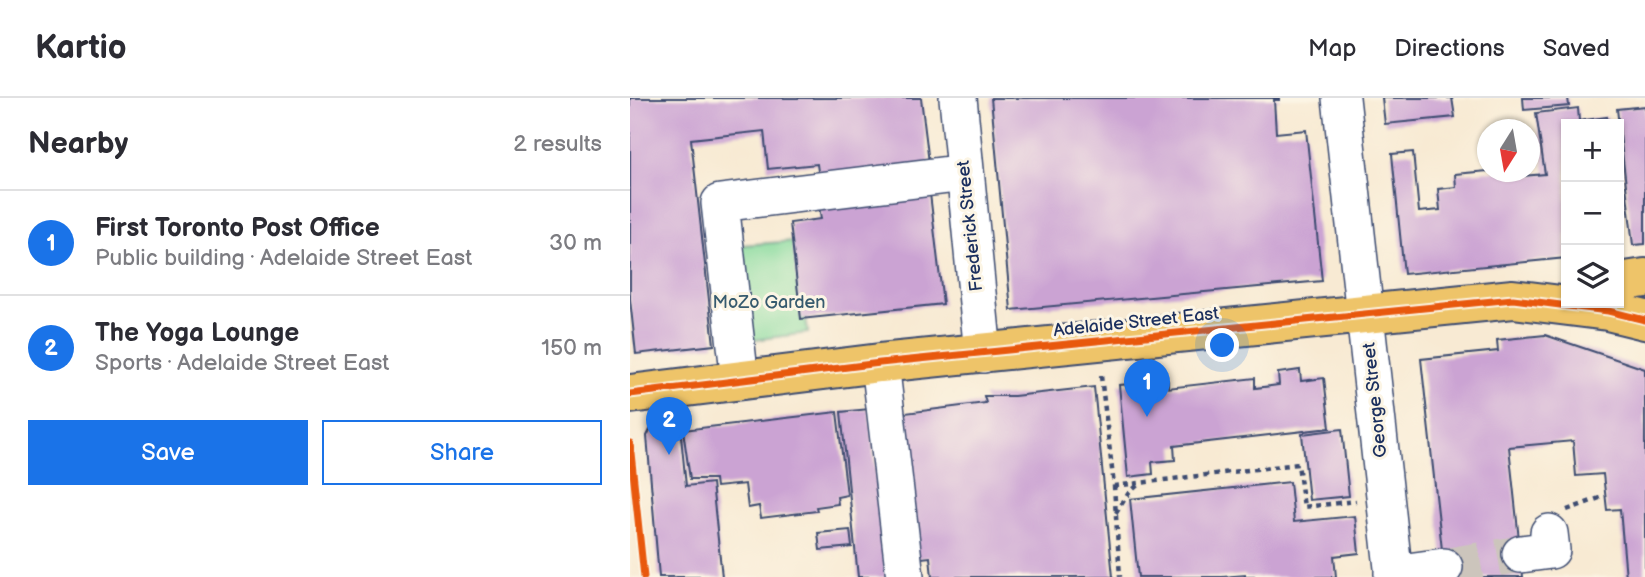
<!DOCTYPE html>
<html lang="en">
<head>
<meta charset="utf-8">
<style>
  body { margin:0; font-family:"Balsamiq Sans",sans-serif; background:#f2f2f3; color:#2b2b33 }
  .controls { position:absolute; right:21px; top:21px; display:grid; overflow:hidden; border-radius:0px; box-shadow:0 2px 5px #0004 }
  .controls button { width:63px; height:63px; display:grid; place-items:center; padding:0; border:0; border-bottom:2px solid #e1e1e2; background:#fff; color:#2b2b33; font:35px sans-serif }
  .compass { position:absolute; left:847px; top:21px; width:63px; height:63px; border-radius:50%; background:#fff; box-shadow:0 2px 5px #0004; rotate:191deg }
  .you { position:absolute; left:593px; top:248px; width:24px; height:24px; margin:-18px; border:5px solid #fff; border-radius:50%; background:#1a73e8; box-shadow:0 0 0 10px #1a73e833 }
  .badge { display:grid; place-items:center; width:46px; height:46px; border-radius:50%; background:#1a73e8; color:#fff; font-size:23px; font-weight:700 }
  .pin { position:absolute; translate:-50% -58px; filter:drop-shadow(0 2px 4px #0008) }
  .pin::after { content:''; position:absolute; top:37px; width:24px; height:21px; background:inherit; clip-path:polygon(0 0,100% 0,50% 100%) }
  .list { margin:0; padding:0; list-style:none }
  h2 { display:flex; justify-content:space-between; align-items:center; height:91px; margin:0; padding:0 28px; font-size:30px }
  h2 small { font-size:23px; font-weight:400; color:#7c7c81 }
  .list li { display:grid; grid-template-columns:46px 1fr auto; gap:21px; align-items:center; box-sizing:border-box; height:105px; padding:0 28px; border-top:2px solid #e1e1e2 }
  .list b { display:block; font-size:26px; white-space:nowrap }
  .list p { margin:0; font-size:23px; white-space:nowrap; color:#7c7c81 }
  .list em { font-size:23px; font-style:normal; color:#7c7c81 }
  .actions { display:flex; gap:14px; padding:21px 28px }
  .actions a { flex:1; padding:16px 0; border:2px solid #1a73e8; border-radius:0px; text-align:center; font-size:24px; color:#1a73e8 }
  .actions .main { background:#1a73e8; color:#fff }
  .icon { flex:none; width:38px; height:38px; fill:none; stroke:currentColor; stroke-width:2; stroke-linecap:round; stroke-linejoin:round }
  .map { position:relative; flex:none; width:1015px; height:479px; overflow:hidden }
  header { display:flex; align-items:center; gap:42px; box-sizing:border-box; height:98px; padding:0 35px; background:#fff; border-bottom:2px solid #e1e1e2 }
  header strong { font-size:33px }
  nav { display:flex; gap:38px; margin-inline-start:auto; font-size:24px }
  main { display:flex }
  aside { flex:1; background:#fff }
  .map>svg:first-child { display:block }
  .green { fill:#85da9c; stroke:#50847d; stroke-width:2 }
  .building { fill:#cba3d3 }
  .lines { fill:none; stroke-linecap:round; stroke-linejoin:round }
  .minor-tunnel { stroke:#ccc5bc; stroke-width:37; stroke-dasharray:37 18; stroke-linecap:butt }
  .minor-casing { stroke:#3c4b70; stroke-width:40 }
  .major-casing { stroke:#3c4b70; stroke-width:42 }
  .path { stroke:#3c4b70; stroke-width:4.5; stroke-dasharray:5 5; stroke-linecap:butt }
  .minor { stroke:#fff; stroke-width:37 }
  .major { stroke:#eec469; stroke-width:38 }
  .cycleway-casing { stroke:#fcf5e5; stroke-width:11 }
  .cycleway { stroke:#e8590c; stroke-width:7 }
  .labels { text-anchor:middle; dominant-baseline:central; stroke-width:6; stroke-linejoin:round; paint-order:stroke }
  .street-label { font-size:18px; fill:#1b2f5e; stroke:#fcf5e5 }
  .park-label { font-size:18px; fill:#365a6e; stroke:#fcf5e5 }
</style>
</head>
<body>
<header>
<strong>Kartio</strong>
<nav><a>Map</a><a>Directions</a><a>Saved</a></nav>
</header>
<main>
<aside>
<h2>Nearby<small>2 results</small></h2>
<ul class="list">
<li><span class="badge">1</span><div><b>First Toronto Post Office</b><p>Public building · Adelaide Street East</p></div><em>30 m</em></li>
<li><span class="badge">2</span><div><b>The Yoga Lounge</b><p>Sports · Adelaide Street East</p></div><em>150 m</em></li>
</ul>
<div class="actions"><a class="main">Save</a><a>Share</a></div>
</aside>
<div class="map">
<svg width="1015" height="479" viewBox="0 0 1015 479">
  <rect width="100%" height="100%" fill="#fcf5e5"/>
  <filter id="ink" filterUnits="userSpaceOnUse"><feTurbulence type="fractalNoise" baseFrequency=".0143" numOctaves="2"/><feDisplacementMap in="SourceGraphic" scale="14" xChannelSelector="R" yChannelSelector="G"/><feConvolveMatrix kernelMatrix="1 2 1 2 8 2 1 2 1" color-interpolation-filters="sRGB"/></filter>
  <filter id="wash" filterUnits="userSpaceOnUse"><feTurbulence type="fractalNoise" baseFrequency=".00686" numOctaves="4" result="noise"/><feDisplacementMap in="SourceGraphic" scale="28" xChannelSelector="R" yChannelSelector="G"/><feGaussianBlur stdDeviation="1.57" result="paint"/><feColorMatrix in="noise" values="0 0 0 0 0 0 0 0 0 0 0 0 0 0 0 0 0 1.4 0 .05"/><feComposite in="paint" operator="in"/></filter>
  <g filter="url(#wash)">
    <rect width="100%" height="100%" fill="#f8ead3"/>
    <polygon class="green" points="166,143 178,235 108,244 99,148"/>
    <g id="blocks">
      <g class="building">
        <polygon points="0,0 291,0 300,73 190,87 187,66 138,71 134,33 61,41 84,247 6,256 0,201"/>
        <polygon points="361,0 649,0 649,2 644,2 646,35 676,32 692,183 381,212"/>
        <polygon points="752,0 822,0 825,19 755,26"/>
        <polygon points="893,0 938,0 939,8 894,12"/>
        <polygon points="1015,8 1015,146 1003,147 987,11"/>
        <polygon points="948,10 949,23 977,19 978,26 936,26 936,160 774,176 762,56 783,54 789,114 810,112 808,91 826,89 825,76 858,73 880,74 881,79 915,76 906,15"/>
        <polygon points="299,87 313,206 171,221 160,125 191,121 188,102"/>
        <polygon points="915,237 1015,271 1015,479 996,479 990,411 977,412 973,376 946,378 943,343 879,349 893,479 815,479 791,261 868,253 867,242"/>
        <polygon points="670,272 671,283 694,280 700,330 544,348 545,362 522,364 523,376 498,379 489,287 538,283 538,290 625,280 625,290 649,287 648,275"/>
        <polygon points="464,289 483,479 302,479 300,459 283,461 267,316 356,305 354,298 384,298"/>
        <polygon points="239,311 256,479 228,479 211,314"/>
        <polygon points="207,314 217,397 207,399 208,406 186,409 187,413 131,420 129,408 118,410 115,386 86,389 85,381 60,381 53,332"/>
        <polygon points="50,328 56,388 82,385 92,479 29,479 17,338 21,330"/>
        <polygon points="712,331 719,398 679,402 672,336"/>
        <polygon points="660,384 664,424 725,418 729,455 704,458 706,479 615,479 615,477 592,479 508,479 500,401"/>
        <polygon points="220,432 222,449 190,452 188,435"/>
      </g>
    </g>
  </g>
  <g filter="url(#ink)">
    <use href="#blocks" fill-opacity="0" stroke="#3c4b70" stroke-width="2"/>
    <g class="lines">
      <polyline class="minor-tunnel" points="814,469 891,456"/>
      <defs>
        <g id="minor">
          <polyline points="328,0 353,256"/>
          <polyline points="711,0 764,479"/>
          <polyline points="250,265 275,479"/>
          <polyline points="110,283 90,105 335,75"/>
          <polyline points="891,456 921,452 919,435"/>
          <polyline points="763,476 814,469"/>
        </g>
        <g id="major">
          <polyline points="989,184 1015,180"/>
          <polyline points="0,296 250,265 883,201 978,213 1015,222"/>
        </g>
      </defs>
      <use href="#minor" class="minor-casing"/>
      <use href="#major" class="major-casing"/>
      <g class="path">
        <polyline points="471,278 484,388 490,479"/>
        <polyline points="484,388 668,366 674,409 726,403"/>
        <polyline points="937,412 972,399"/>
        <polyline points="486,415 498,396 510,385"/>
      </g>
      <use href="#minor" class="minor"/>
      <use href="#major" class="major"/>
      <defs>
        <g id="cycleway">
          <polyline points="0,296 250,265 883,201 978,213 1015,222"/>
          <polyline points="0,345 14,479"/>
        </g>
      </defs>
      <use href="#cycleway" class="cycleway-casing"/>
      <use href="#cycleway" class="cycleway"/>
    </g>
  </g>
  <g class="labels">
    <g class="street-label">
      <text transform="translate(340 128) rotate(-96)">Frederick Street</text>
      <text transform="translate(506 224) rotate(-6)">Adelaide Street East</text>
      <text transform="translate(745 302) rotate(-96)">George Street</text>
    </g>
    <g class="park-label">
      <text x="139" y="204">MoZo Garden</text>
    </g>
  </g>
</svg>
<div class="controls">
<button>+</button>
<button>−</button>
<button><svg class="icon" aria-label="layers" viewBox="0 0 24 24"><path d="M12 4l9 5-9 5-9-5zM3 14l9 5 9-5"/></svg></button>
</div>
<svg class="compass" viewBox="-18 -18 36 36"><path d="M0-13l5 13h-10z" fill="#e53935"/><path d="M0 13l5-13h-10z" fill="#7c7c81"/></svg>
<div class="you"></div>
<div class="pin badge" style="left:517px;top:319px">1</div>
<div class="pin badge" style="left:39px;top:357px">2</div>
</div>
</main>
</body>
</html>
